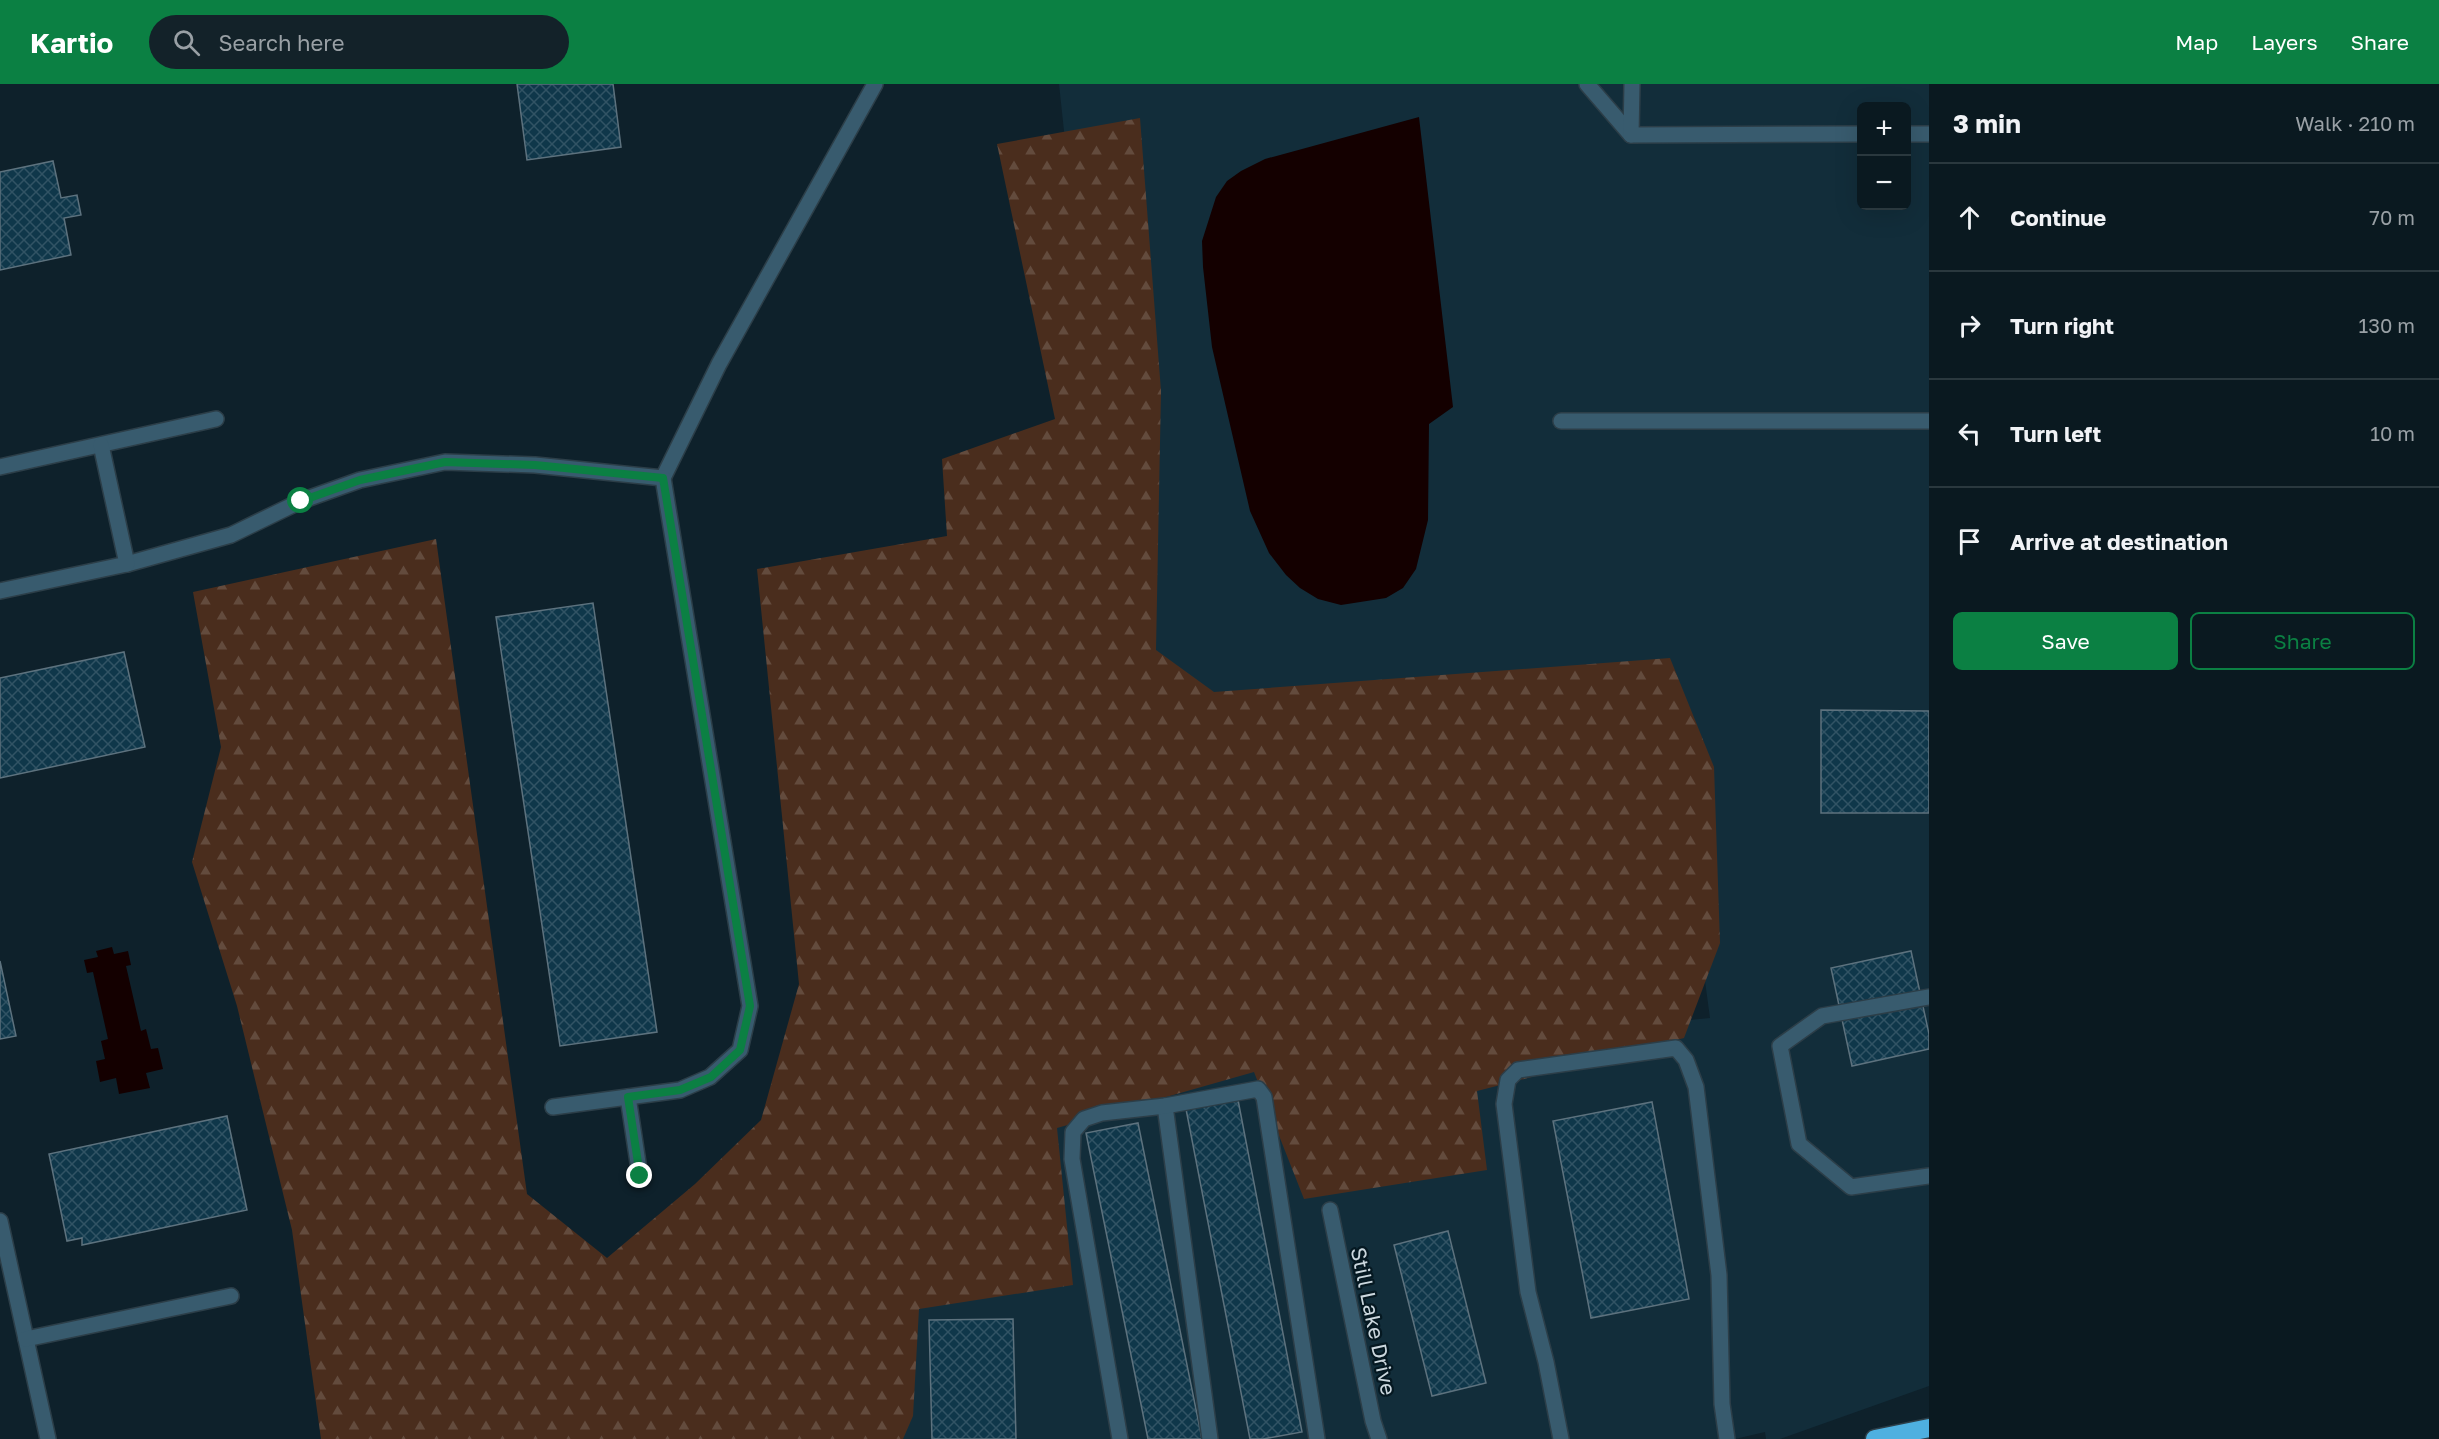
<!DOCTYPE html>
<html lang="en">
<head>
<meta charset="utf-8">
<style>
  body { margin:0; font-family:"Golos Text",sans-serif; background:#132229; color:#f1f3f6 }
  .controls { position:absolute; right:18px; top:18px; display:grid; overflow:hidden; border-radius:9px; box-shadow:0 6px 24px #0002 }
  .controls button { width:54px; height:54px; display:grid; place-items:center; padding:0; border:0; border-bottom:2px solid #2a383e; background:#0a1920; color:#f1f3f6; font:30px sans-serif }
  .stop { position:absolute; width:18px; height:18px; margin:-14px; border:4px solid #0b8043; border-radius:50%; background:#fff }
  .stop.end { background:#0b8043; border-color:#fff; box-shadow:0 2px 6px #0008 }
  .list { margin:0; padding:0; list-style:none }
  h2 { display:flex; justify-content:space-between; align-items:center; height:78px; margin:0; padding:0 24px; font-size:26px }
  h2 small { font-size:20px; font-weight:400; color:#99a0a5 }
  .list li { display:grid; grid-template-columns:39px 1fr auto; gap:18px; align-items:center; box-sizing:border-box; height:108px; padding:0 24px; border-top:2px solid #2a383e }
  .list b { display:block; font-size:22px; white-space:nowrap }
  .list em { font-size:20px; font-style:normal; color:#99a0a5 }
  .actions { display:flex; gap:12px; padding:18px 24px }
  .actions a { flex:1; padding:14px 0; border:2px solid #0b8043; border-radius:9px; text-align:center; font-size:21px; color:#0b8043 }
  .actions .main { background:#0b8043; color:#fff }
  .icon { flex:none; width:33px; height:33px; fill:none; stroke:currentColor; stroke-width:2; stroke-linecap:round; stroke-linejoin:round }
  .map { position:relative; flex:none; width:1929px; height:1355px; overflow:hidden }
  header { display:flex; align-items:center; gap:36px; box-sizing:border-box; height:84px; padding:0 30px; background:#0b8043; color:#fff }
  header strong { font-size:28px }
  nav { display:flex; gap:33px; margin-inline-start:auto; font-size:21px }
  .search { width:420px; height:54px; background:#132229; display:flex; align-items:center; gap:15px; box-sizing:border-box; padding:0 21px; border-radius:33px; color:#99a0a5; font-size:22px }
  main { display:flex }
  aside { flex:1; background:#0a1920 }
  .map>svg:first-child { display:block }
  .built { fill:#122d3a; fill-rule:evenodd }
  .forest { fill:url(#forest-firs) }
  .water { fill:#140000 }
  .building { fill:url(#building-cross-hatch); stroke:#5d727e; stroke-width:1.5 }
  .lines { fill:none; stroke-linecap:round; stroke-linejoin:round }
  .minor-casing { stroke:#2c3e48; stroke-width:18 }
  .highway-casing { stroke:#2c3e48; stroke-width:21 }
  .minor { stroke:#385b6e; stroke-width:15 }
  .highway { stroke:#4eb0e0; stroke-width:18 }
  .route { stroke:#0b8043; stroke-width:8 }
  .labels { text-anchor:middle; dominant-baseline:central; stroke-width:4.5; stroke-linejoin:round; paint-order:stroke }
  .street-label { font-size:21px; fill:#cbd7de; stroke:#051821 }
</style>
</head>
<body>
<header>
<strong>Kartio</strong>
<div class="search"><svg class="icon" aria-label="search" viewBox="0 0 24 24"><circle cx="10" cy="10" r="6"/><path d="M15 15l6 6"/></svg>Search here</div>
<nav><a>Map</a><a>Layers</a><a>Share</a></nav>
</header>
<main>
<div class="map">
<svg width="1929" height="1355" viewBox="0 0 1929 1355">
  <defs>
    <pattern id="forest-firs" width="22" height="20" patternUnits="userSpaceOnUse" patternTransform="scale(1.5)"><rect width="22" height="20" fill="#4a2d1d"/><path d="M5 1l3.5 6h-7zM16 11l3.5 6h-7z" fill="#634b3d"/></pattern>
    <pattern id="building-cross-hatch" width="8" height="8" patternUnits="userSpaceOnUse" patternTransform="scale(1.5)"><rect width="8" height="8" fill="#0f374a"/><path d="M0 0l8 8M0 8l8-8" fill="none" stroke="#315364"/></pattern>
  </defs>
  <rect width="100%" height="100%" fill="#0e212b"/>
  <path class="built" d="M1059,0H1929V1302L1780,1355H1766L1765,1348L1735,1355H893L863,1071L1146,989L1710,934L1664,593L1126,628ZM1862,22H1906V122H1862Z"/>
  <polygon class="forest" points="1140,34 1161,307 1156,566 1214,608 1670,574 1714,683 1720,859 1684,954 1477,1007 1487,1086 1304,1115 1254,988 1057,1044 1073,1201 919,1225 913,1332 903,1355 321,1355 292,1146 237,922 192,778 221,663 193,508 436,455 527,1110 607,1174 695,1100 761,1036 799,900 757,485 947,452 942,375 1055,335 997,60"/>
  <g class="water">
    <polygon points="1419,33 1453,323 1429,340 1428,436 1416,485 1403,504 1386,514 1341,521 1318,515 1300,504 1286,491 1269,469 1250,427 1212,263 1203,183 1202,157 1216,113 1227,97 1241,87 1265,75"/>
    <polygon points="112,863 114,870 128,867 131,881 126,882 141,947 146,945 151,965 158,964 163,985 146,989 150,1004 119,1010 116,994 100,998 96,977 105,975 101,957 108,955 93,888 87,889 84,876 98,873 96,867"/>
  </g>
  <g class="building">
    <polygon points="517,0 613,0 621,63 527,76"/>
    <polygon points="53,77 61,114 77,111 81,131 64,134 71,171 0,186 0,88"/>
    <polygon points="593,519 657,948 560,962 496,533"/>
    <polygon points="124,568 145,663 0,694 0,594"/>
    <polygon points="1821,626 1929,627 1929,729 1821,729"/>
    <polygon points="1911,867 1929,950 1929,965 1852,982 1831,884"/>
    <polygon points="0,877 16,952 0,955"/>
    <polygon points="1238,1016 1302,1348 1263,1355 1250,1355 1186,1025"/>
    <polygon points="1652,1018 1689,1215 1591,1234 1553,1037"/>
    <polygon points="227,1032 247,1126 82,1161 82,1154 67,1157 49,1070"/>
    <polygon points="1138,1039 1202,1355 1148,1355 1086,1049"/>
    <polygon points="1448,1147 1486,1299 1432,1312 1394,1161"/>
    <polygon points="1013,1235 1016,1355 932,1355 929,1236"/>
  </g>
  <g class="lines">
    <defs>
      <g id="minor">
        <polyline points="1587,0 1631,51"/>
        <polyline points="1632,0 1631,51 1862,50"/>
        <polyline points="1906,50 1929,50"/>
        <polyline points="1561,337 1929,337"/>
        <polyline points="0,383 216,335"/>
        <polyline points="663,394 719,280 875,0"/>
        <polyline points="127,480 231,451 301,417 360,396 445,378 535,381 663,394 750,922 740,966 710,993 680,1006 553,1023"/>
        <polyline points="0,507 127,480 101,361"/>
        <polyline points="1929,913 1822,932 1780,962 1799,1060 1851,1103 1929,1092"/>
        <polyline points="628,1013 640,1092"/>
        <polyline points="1165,1022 1210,1355"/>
        <polyline points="1330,1126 1373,1337 1379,1355"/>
        <polyline points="0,1137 48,1355"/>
        <polyline points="26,1255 231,1212"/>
        <polyline points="1120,1355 1072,1075 1073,1048 1084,1035 1102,1029 1165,1022 1258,1005 1264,1013 1317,1355"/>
        <polyline points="1561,1355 1546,1278 1528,1208 1504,1020 1508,996 1518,986 1676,964 1686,976 1696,1003 1719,1191 1722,1320 1727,1355"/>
      </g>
      <polyline id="highway" points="1875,1355 1929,1344"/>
    </defs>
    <use href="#minor" class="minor-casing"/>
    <use href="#highway" class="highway-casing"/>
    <use href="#minor" class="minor"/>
    <use href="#highway" class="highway"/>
  </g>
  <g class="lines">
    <polyline class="route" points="301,417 360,396 445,378 535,381 663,394 750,922 740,966 711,993 680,1006 628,1013 640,1092"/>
  </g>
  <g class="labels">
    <g class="street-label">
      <text transform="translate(1374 1237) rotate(78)">Still Lake Drive</text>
    </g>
  </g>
</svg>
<div class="controls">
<button>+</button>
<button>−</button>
</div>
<div class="stop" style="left:301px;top:417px"></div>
<div class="stop end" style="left:640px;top:1092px"></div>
</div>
<aside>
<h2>3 min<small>Walk · 210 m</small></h2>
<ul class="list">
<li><svg class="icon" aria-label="ahead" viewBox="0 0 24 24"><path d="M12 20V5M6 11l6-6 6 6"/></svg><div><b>Continue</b></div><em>70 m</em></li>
<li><svg class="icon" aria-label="right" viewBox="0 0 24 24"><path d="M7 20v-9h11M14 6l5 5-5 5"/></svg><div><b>Turn right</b></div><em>130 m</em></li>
<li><svg class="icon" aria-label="left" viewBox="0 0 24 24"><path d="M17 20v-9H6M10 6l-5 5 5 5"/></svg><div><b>Turn left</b></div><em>10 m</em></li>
<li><svg class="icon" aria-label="arrive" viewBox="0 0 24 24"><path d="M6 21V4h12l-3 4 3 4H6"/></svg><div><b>Arrive at destination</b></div></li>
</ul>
<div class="actions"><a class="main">Save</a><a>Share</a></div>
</aside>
</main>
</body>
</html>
